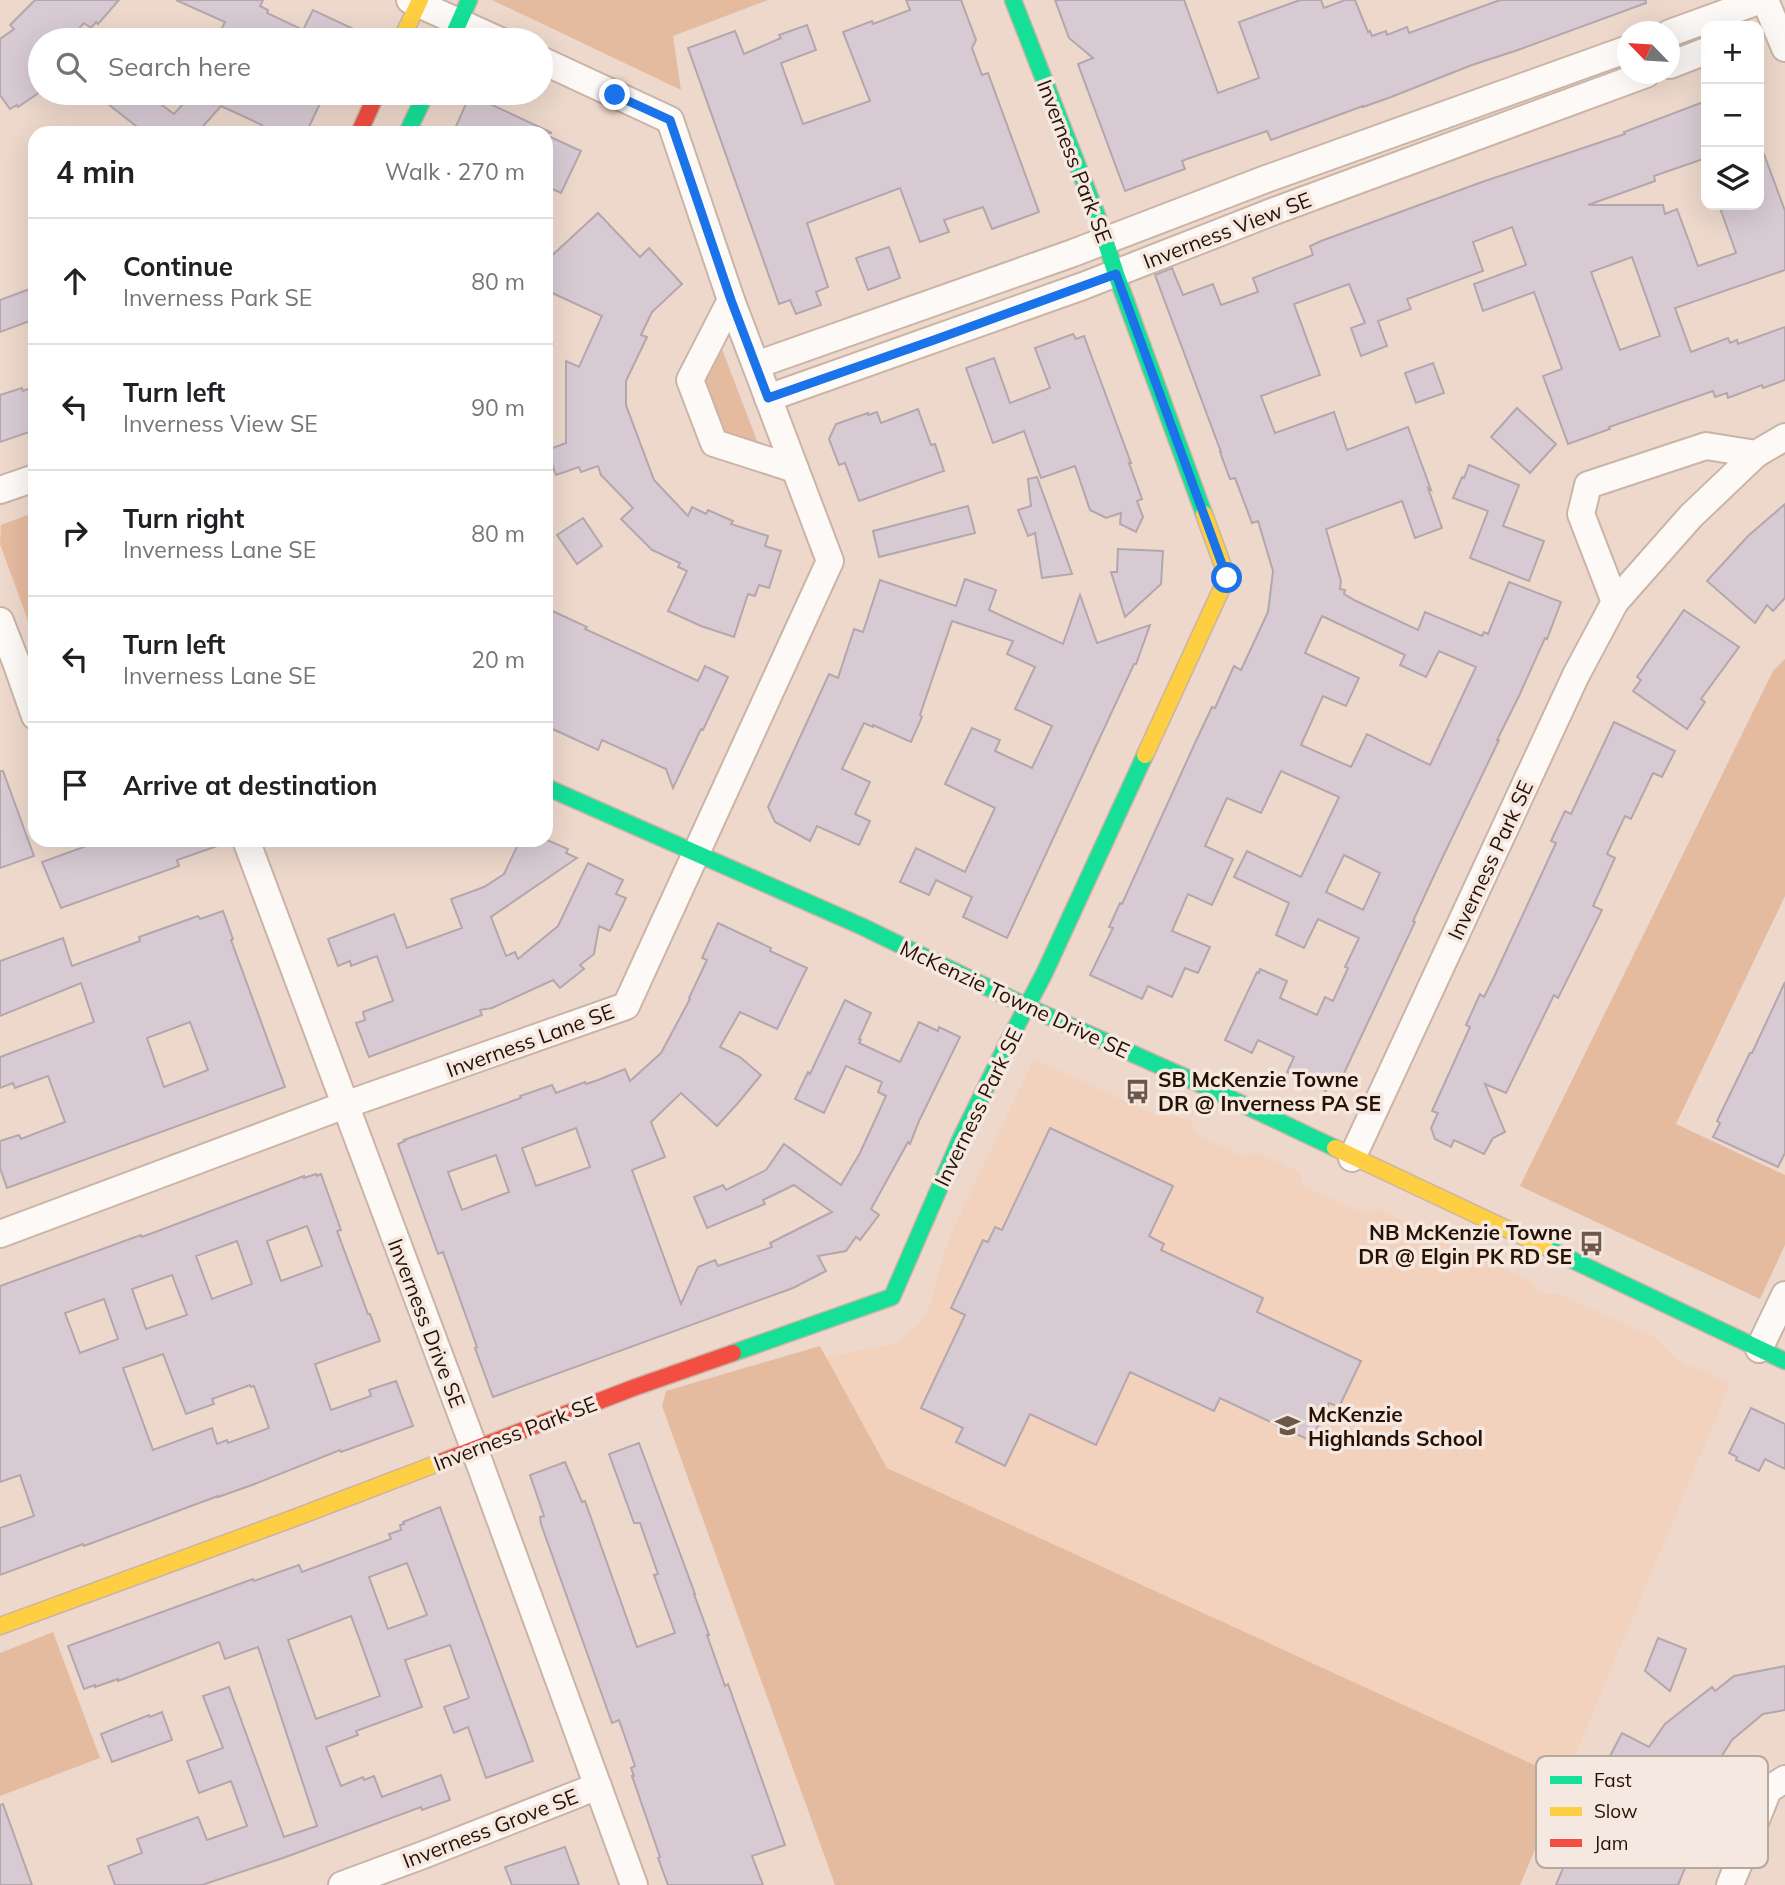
<!DOCTYPE html>
<html lang="en">
<head>
<meta charset="utf-8">
<style>
  body { margin:0; font-family:Mulish,sans-serif; background:#f6f6f6; color:#202124 }
  .controls { position:absolute; right:21px; top:21px; display:grid; overflow:hidden; border-radius:14px; box-shadow:0 7px 28px #0002 }
  .controls button { width:63px; height:63px; display:grid; place-items:center; padding:0; border:0; border-bottom:2px solid #e0e0e0; background:#fff; color:#202124; font:35px sans-serif }
  .compass { position:absolute; left:1617px; top:21px; width:63px; height:63px; border-radius:50%; background:#fff; box-shadow:0 7px 28px #0002; rotate:295deg }
  .stop { position:absolute; width:21px; height:21px; margin:-16px; border:5px solid #1a73e8; border-radius:50%; background:#fff }
  .stop.end { background:#1a73e8; border-color:#fff; box-shadow:0 2px 7px #0008 }
  .list { margin:0; padding:0; list-style:none }
  h2 { display:flex; justify-content:space-between; align-items:center; height:91px; margin:0; padding:0 28px; font-size:30px }
  h2 small { font-size:23px; font-weight:400; color:#757577 }
  .list li { display:grid; grid-template-columns:46px 1fr auto; gap:21px; align-items:center; box-sizing:border-box; height:126px; padding:0 28px; border-top:2px solid #e0e0e0 }
  .list b { display:block; font-size:26px; white-space:nowrap }
  .list p { margin:0; font-size:23px; white-space:nowrap; color:#757577 }
  .list em { font-size:23px; font-style:normal; color:#757577 }
  .icon { flex:none; width:38px; height:38px; fill:none; stroke:currentColor; stroke-width:2; stroke-linecap:round; stroke-linejoin:round }
  .map { position:relative; flex:none; width:1785px; height:1885px; overflow:hidden }
  .search { position:absolute; background:#fff; box-shadow:0 7px 28px #0002; left:28px; top:28px; width:525px; height:77px; display:flex; align-items:center; gap:18px; box-sizing:border-box; padding:0 24px; border-radius:38px; color:#757577; font-size:26px }
  .panel { position:absolute; background:#fff; box-shadow:0 7px 28px #0002; left:28px; top:126px; width:525px; height:721px; border-radius:21px }
  .map>svg:first-child { display:block }
  .built { fill:#f2d1bd }
  .green { fill:#e5bba0 }
  .building { fill:#d7cad3; stroke:#b3a7ad; stroke-width:2; fill-rule:evenodd }
  .lines { fill:none; stroke-linecap:round; stroke-linejoin:round }
  .street-casing { stroke:#cab4a6; stroke-width:30 }
  .fast-casing { stroke:#cab4a6; stroke-width:19 }
  .slow-casing { stroke:#cab4a6; stroke-width:19 }
  .jam-casing { stroke:#cab4a6; stroke-width:19 }
  .street { stroke:#fcf9f7; stroke-width:26 }
  .fast { stroke:#16e098; stroke-width:16 }
  .slow { stroke:#ffcf43; stroke-width:16 }
  .jam { stroke:#f24e42; stroke-width:16 }
  .route { stroke:#1a73e8; stroke-width:9 }
  .labels { text-anchor:middle; dominant-baseline:central; stroke-width:7; stroke-linejoin:round; paint-order:stroke }
  .street-label { font-size:21px; fill:#271102; stroke:#f5e8e0 }
  .poi-label { font-size:21px; font-weight:bold; fill:#271102; stroke:#f5e8e0; text-anchor:start }
  .key { fill:#f5e8e0; stroke:#b7a89d; stroke-width:2 }
  .key-label { font-size:19px; fill:#271102 }
</style>
</head>
<body>
<div class="map">
<svg width="1785" height="1885" viewBox="0 0 1785 1885">
  <rect width="100%" height="100%" fill="#edd8cb"/>
  <polygon class="built" points="1034,1059 1155,1115 1175,1116 1192,1122 1195,1134 1244,1157 1255,1152 1299,1172 1302,1185 1365,1214 1377,1209 1531,1281 1535,1289 1548,1295 1556,1293 1657,1339 1674,1358 1730,1384 1565,1779 887,1468 826,1357 890,1345 902,1339 920,1323 931,1303 942,1260 952,1232"/>
  <g class="green">
    <polygon points="492,0 768,0 673,36 681,90"/>
    <polygon points="715,331 764,459 714,443 690,380"/>
    <polygon points="35,512 35,640 0,544 1,525"/>
    <polygon points="1785,659 1785,896 1676,1124 1785,1175 1785,1245 1760,1299 1520,1186 1773,671"/>
    <polygon points="820,1346 887,1468 1565,1779 1520,1885 835,1885 662,1406 666,1391"/>
    <polygon points="53,1632 100,1758 0,1796 0,1653"/>
  </g>
  <g class="building">
    <polygon points="35,0 119,0 98,24 96,22 91,28 84,23 68,40 40,40 40,92 18,107 17,105 10,109 0,95 0,39 14,29 10,25"/>
    <polygon points="176,0 263,0 260,6 268,10 267,13 303,30 313,10 377,40 216,40 225,22"/>
    <polygon points="906,0 961,0 976,40 972,48 982,75 988,73 1039,212 992,229 983,207 944,220 949,232 920,242 900,188 807,223 828,287 816,292 821,305 796,314 790,300 779,304 688,48 735,31 744,54 781,38 779,35 807,25 816,50 781,63 803,124 870,101 843,32 872,21 873,24 910,10"/>
    <polygon points="1055,0 1184,0 1218,93 1259,78 1239,22 1300,0 1321,0 1324,8 1345,0 1355,0 1368,32 1370,31 1372,36 1386,31 1387,35 1407,27 1409,33 1500,0 1646,0 1646,3 1518,50 1472,65 1391,97 1363,107 1363,106 1271,140 1267,131 1187,159 1182,161 1185,169 1125,191 1078,64 1093,58 1069,38"/>
    <polygon points="94,93 146,93 174,114 193,93 325,93 306,133 258,133 262,125 221,106 197,133 145,133"/>
    <polygon points="469,97 480,102 484,101 552,133 453,133"/>
    <path d="M1706,101V158L1654,176L1655,181L1588,205H1663L1665,214L1677,209L1698,266L1736,253L1719,205H1759V146H1761L1785,211V270L1675,308L1691,352L1728,338L1730,343L1737,340L1738,344L1785,327V380L1763,388L1762,385L1728,398L1727,393L1715,397L1713,391L1609,427L1610,429L1568,444L1543,376L1562,369L1534,292L1483,311L1474,284L1526,265L1512,227L1473,242L1483,271L1407,299L1411,309L1378,321L1387,346L1361,356L1351,328L1365,323L1349,284L1294,304L1320,375L1261,396L1275,433L1334,412L1347,450L1408,427L1431,490L1428,488L1442,528L1415,538L1402,501L1326,529L1341,581L1340,589L1345,590L1344,594L1356,601L1418,630L1425,612L1482,636L1484,632L1488,634L1509,582L1561,602L1547,639L1545,638L1519,696L1497,740H1499L1437,869L1413,921L1415,922L1338,1086L1330,1082L1326,1091L1287,1072L1294,1057L1258,1040L1252,1053L1225,1040L1257,972L1259,973L1260,969L1287,981L1280,998L1317,1015L1325,997L1333,1001L1348,968L1345,967L1359,938L1318,919L1304,948L1276,935L1289,903L1234,877L1247,851L1301,877L1339,797L1281,771L1261,813L1227,798L1205,846L1233,859L1212,905L1188,894L1172,931L1210,947L1198,973L1185,968L1172,997L1148,986L1142,999L1090,975L1113,928L1109,927L1120,903L1122,904L1195,743L1212,707L1215,708L1234,666L1241,670L1268,612L1273,571L1258,521L1252,523L1235,478L1230,479L1220,452H1221L1155,275L1172,268L1183,295L1213,284L1221,305L1258,292L1253,278L1313,255L1310,246L1321,241L1482,182L1625,134L1624,132ZM1632,257L1660,336L1620,350L1591,272ZM1322,616L1405,655L1400,665L1426,677L1439,651L1476,667L1430,765L1367,734L1351,767L1301,745L1323,696L1346,706L1359,678L1305,653ZM1344,855L1380,873L1363,910L1326,892Z"/>
    <polygon points="546,135 581,151 561,193 546,186"/>
    <polygon points="598,213 640,257 649,248 682,284 652,312 641,335 647,337 626,381 626,405 654,480 688,516 692,507 706,514 708,510 733,521 731,524 768,536 765,546 781,551 769,588 759,585 755,596 748,594 734,637 701,626 668,611 687,571 678,567 680,563 652,550 621,519 633,508 601,475 598,466 581,472 579,467 556,475 547,450 566,443 566,361 579,367 602,316 546,290 546,261"/>
    <polygon points="889,247 900,278 868,290 856,258"/>
    <polygon points="35,287 35,319 0,332 0,300"/>
    <polygon points="1073,334 1076,339 1084,336 1131,463 1129,463 1142,499 1137,501 1143,517 1136,532 1120,524 1121,513 1106,518 1090,510 1075,466 1041,478 1024,431 993,443 966,368 994,358 1010,403 1050,388 1035,348"/>
    <polygon points="1433,363 1444,393 1416,403 1405,373"/>
    <polygon points="35,386 35,430 0,442 0,395 22,388 23,391"/>
    <polygon points="1517,408 1556,444 1530,473 1491,437"/>
    <polygon points="918,409 931,445 935,444 944,471 859,501 845,463 839,465 829,439 836,424 868,413 868,415 877,412 881,423"/>
    <polygon points="1469,465 1519,485 1503,526 1544,541 1529,581 1470,558 1488,511 1453,498 1462,477 1464,478"/>
    <polygon points="1037,477 1065,554 1072,574 1042,578 1035,533 1028,536 1018,510 1031,506 1028,479"/>
    <polygon points="1785,504 1785,598 1773,611 1767,605 1755,623 1707,581 1748,536"/>
    <polygon points="968,506 975,533 879,557 873,531"/>
    <polygon points="583,518 602,546 577,564 557,535"/>
    <polygon points="1118,549 1163,551 1161,584 1125,617 1111,572 1117,572"/>
    <polygon points="965,579 996,590 989,610 1063,644 1080,595 1097,643 1150,625 1136,664 1134,664 1007,938 963,917 972,897 936,880 929,895 900,882 916,848 965,872 995,808 945,784 972,728 1000,740 995,751 1032,768 1052,726 1015,709 1035,667 1007,654 1013,641 952,621 920,715 922,717 911,742 873,725 873,727 864,723 842,769 870,782 855,814 870,821 859,845 817,826 810,841 775,822 768,807 829,674 838,678 854,629 863,632 880,580 956,606"/>
    <polygon points="546,608 587,627 585,629 698,681 705,666 728,677 703,730 701,729 673,788 666,769 602,740 598,750 546,726"/>
    <polygon points="1684,610 1739,647 1701,699 1705,702 1687,729 1633,691 1641,680 1637,677"/>
    <polygon points="1614,722 1675,751 1662,777 1653,773 1631,819 1625,816 1607,854 1615,858 1593,906 1602,910 1558,998 1554,995 1506,1093 1485,1084 1505,1132 1493,1138 1484,1154 1454,1140 1451,1147 1435,1139 1431,1128 1438,1113 1432,1111 1470,1027 1466,1025 1480,994 1484,997 1494,977 1556,843 1551,841 1565,811 1571,814"/>
    <polygon points="0,771 3,771 34,856 0,868"/>
    <polygon points="103,840 226,840 226,843 177,860 179,866 61,908 42,862"/>
    <polygon points="520,840 547,840 568,849 566,853 577,858 491,917 506,956 515,952 518,959 558,926 588,863 623,880 616,894 626,898 610,931 599,926 594,954 580,965 584,969 560,988 553,980 492,1008 480,1010 482,1015 369,1057 356,1023 365,1020 363,1012 393,1001 377,956 351,966 350,961 338,966 328,939 394,914 407,948 462,928 451,899 484,887 504,874"/>
    <path d="M223,911L233,939L231,940L285,1087L7,1188L0,1168V1141L19,1135L21,1139L65,1122L48,1076L15,1088L13,1083L0,1088V1057L94,1022L81,983L0,1016V961L63,938L72,966L140,941L139,937L198,916L200,919ZM190,1022L208,1070L164,1087L147,1038Z"/>
    <path d="M718,923L771,948L770,951L807,968L777,1029L740,1012L720,1047L740,1057L761,1075L738,1103L717,1126L681,1093L651,1122L665,1157L632,1170L681,1304L698,1267L715,1260L718,1266L772,1247L770,1243L832,1212L794,1185L763,1200L765,1204L707,1228L694,1197L723,1185L726,1190L766,1170L784,1144L841,1185L860,1153L886,1096L878,1092L882,1082L846,1066L824,1113L795,1099L808,1072L810,1074L845,1000L871,1013L859,1039L861,1040L859,1043L900,1062L919,1022L938,1031L939,1027L960,1037L919,1121L910,1144L908,1142L871,1209L879,1215L860,1240L856,1237L846,1251L818,1256L826,1271L793,1288L493,1397L475,1348L477,1347L443,1252L438,1254L398,1144L405,1141L404,1140L521,1098L520,1096L552,1085L556,1093L585,1082L586,1084L598,1080L625,1069L630,1081L661,1053L690,999L689,998L707,960L702,958ZM576,1128L590,1167L536,1186L522,1148ZM496,1155L509,1192L462,1210L448,1172Z"/>
    <polygon points="1785,982 1785,1153 1778,1167 1713,1137 1720,1123 1717,1121 1750,1053 1752,1053"/>
    <polygon points="1050,1128 1173,1186 1149,1236 1164,1244 1161,1250 1263,1298 1257,1312 1361,1361 1339,1407 1329,1403 1311,1441 1220,1398 1214,1411 1130,1372 1096,1445 1030,1414 1005,1466 956,1442 963,1428 921,1408 965,1315 951,1308 983,1240 988,1242 995,1227 1002,1230"/>
    <path d="M316,1174L317,1176L321,1174L341,1230L337,1231L368,1314H370L380,1341L315,1364L331,1410L371,1396L369,1390L396,1381L413,1426L341,1452L340,1450L252,1485L218,1497V1496L84,1546L83,1544L0,1575V1528L34,1516L20,1475L0,1482V1286L141,1235L142,1237L304,1176V1178ZM307,1226L322,1266L281,1281L267,1241ZM237,1241L252,1284L212,1299L196,1256ZM172,1275L187,1315L146,1329L132,1289ZM104,1299L118,1339L80,1353L65,1313ZM163,1354L186,1414L214,1404L212,1399L250,1385L251,1387L254,1386L269,1428L228,1443L227,1440L217,1444L212,1428L153,1450L123,1368Z"/>
    <polygon points="1751,1408 1785,1424 1785,1469 1765,1459 1759,1471 1736,1460 1737,1457 1729,1453"/>
    <polygon points="639,1443 695,1594 694,1594 709,1635 707,1635 725,1686 728,1684 785,1845 752,1856 763,1885 668,1885 658,1858 660,1857 632,1776 634,1776 631,1768 635,1766 619,1720 612,1723 541,1524 540,1517 544,1516 530,1475 565,1462 582,1502 585,1501 637,1647 675,1633 654,1575 658,1574 640,1523 634,1523 609,1454"/>
    <path d="M440,1507L533,1761L486,1778L468,1727L454,1733L444,1707L469,1698L450,1645L405,1660L422,1707L356,1731L358,1735L326,1747L341,1786L363,1777L364,1780L374,1776L382,1797L441,1775L450,1800L422,1810L421,1807L283,1858L202,1885H115L108,1866L142,1853L137,1839L198,1817L207,1840L247,1826L231,1781L199,1793L187,1761L223,1748L203,1696L229,1687L284,1837L317,1826L258,1647L225,1659L219,1642L118,1681V1679L95,1687V1685L84,1689L68,1646L253,1579L254,1581L299,1565L302,1572L391,1539L389,1534L401,1530L400,1525L404,1524L403,1522ZM407,1563L427,1615L388,1629L369,1577ZM351,1616L380,1696L316,1719L288,1640Z"/>
    <polygon points="1658,1638 1686,1649 1670,1691 1645,1671"/>
    <polygon points="1785,1666 1785,1710 1763,1714 1732,1740 1701,1788 1710,1792 1696,1819 1700,1821 1697,1829 1701,1830 1678,1885 1556,1885 1609,1758 1622,1733 1649,1747 1665,1724 1712,1687 1715,1691 1734,1676"/>
    <polygon points="162,1712 172,1740 112,1762 101,1734 149,1715 150,1717"/>
    <polygon points="3,1804 32,1885 0,1885 0,1805"/>
    <polygon points="565,1847 579,1885 512,1885 505,1867"/>
  </g>
  <g class="lines">
    <defs>
      <g id="street">
        <polyline points="410,0 498,40"/>
        <polyline points="1765,0 1785,48"/>
        <polyline points="1670,33 1761,0"/>
        <polyline points="1670,65 1706,51"/>
        <polyline points="731,300 690,380 714,443 795,469"/>
        <polyline points="756,365 1073,253 1266,179 1628,49"/>
        <polyline points="768,398 1083,286 1277,210 1646,74"/>
        <polyline points="0,490 35,478"/>
        <polyline points="1615,602 1581,514 1588,485 1706,446 1756,454"/>
        <polyline points="0,621 16,662 35,716"/>
        <polyline points="246,840 474,1448 634,1885"/>
        <polyline points="1352,1158 1576,675 1615,602 1691,516 1756,454 1785,437"/>
        <polyline points="0,1234 345,1105 626,1006 830,561 731,300 670,120 541,60"/>
        <polyline points="1759,1349 1785,1295"/>
        <polyline points="342,1885 423,1855 598,1786"/>
        <polyline points="1730,1885 1768,1790 1785,1779"/>
      </g>
      <g id="fast">
        <polyline points="1013,0 1098,218 1116,274 1204,514"/>
        <polyline points="451,40 469,0"/>
        <polyline points="407,133 426,93"/>
        <polyline points="546,787 861,926 1028,1007 1187,1078 1335,1148"/>
        <polyline points="1545,1247 1785,1361"/>
        <polyline points="733,1353 892,1297 961,1138 1007,1044 1044,974 1145,755"/>
      </g>
      <g id="slow">
        <polyline points="401,40 420,0"/>
        <polyline points="1145,755 1227,577 1204,514"/>
        <polyline points="1335,1148 1545,1247"/>
        <polyline points="0,1626 297,1517 441,1462"/>
      </g>
      <g id="jam">
        <polyline points="359,133 377,93"/>
        <polyline points="441,1462 633,1388 733,1353"/>
      </g>
    </defs>
    <use href="#street" class="street-casing"/>
    <use href="#fast" class="fast-casing"/>
    <use href="#slow" class="slow-casing"/>
    <use href="#jam" class="jam-casing"/>
    <use href="#street" class="street"/>
    <use href="#fast" class="fast"/>
    <use href="#slow" class="slow"/>
    <use href="#jam" class="jam"/>
  </g>
  <g class="lines">
    <polyline class="route" points="615,95 670,120 731,300 768,398 934,340 1116,274 1227,578"/>
  </g>
  <defs>
    <symbol id="bus-bare" viewBox="-9 -9 18 18"><path d="M-5-6H5V4H4V6H2V4H-2V6H-4V4H-5ZM-3.5-4V0h7V-4ZM-3.5 1.2v1.5H-2V1.2ZM2 1.2v1.5H3.5V1.2Z" fill="#6c5748" stroke="#f5e8e0" stroke-width="2.5" paint-order="stroke"/></symbol>
    <symbol id="school-bare" viewBox="-9 -9 18 18"><path d="M0-5L7-2L0 1L-7-2ZM-4 1L0 2.5L4 1V4Q0 6-4 4Z" fill="#6c5748" stroke="#f5e8e0" stroke-width="2.5" paint-order="stroke"/></symbol>
  </defs>
  <g fill-rule="evenodd">
    <use href="#bus-bare" x="1120" y="1074" width="35" height="35"/>
    <use href="#bus-bare" x="1574" y="1226" width="35" height="35"/>
    <use href="#school-bare" x="1270" y="1408" width="35" height="35"/>
  </g>
  <g class="labels">
    <g class="street-label">
      <text transform="translate(1075 161) rotate(69)">Inverness Park SE</text>
      <text transform="translate(1227 230) rotate(-21)">Inverness View SE</text>
      <text transform="translate(1490 860) rotate(-65)">Inverness Park SE</text>
      <text transform="translate(1015 999) rotate(25)">McKenzie Towne Drive SE</text>
      <text transform="translate(530 1040) rotate(-20)">Inverness Lane SE</text>
      <text transform="translate(978 1107) rotate(-64)">Inverness Park SE</text>
      <text transform="translate(427 1323) rotate(69)">Inverness Drive SE</text>
      <text transform="translate(515 1433) rotate(-21)">Inverness Park SE</text>
      <text transform="translate(490 1828) rotate(-21)">Inverness Grove SE</text>
    </g>
    <g class="poi-label">
      <text x="1158" y="1079">SB McKenzie Towne<tspan x="1158" dy="24">DR @ Inverness PA SE</tspan></text>
      <text x="1572" y="1232" text-anchor="end">NB McKenzie Towne<tspan x="1572" dy="24">DR @ Elgin PK RD SE</tspan></text>
      <text x="1308" y="1414">McKenzie<tspan x="1308" dy="24">Highlands School</tspan></text>
    </g>
  </g>
  <rect x="1536" y="1756" width="232" height="112" rx="10" class="key"/>
  <rect x="1550" y="1776" width="32" height="8" fill="#16e098"/>
  <rect x="1550" y="1807" width="32" height="9" fill="#ffcf43"/>
  <rect x="1550" y="1839" width="32" height="8" fill="#f24e42"/>
  <g class="key-label">
    <text x="1594" y="1787">Fast</text>
    <text x="1594" y="1818">Slow</text>
    <text x="1594" y="1850">Jam</text>
  </g>
</svg>
<div class="controls">
<button>+</button>
<button>−</button>
<button><svg class="icon" aria-label="layers" viewBox="0 0 24 24"><path d="M12 4l9 5-9 5-9-5zM3 14l9 5 9-5"/></svg></button>
</div>
<svg class="compass" viewBox="-18 -18 36 36"><path d="M0-13l5 13h-10z" fill="#e53935"/><path d="M0 13l5-13h-10z" fill="#757577"/></svg>
<div class="stop" style="left:1227px;top:578px"></div>
<div class="stop end" style="left:615px;top:95px"></div>
<div class="search"><svg class="icon" aria-label="search" viewBox="0 0 24 24"><circle cx="10" cy="10" r="6"/><path d="M15 15l6 6"/></svg>Search here</div>
<section class="panel">
<h2>4 min<small>Walk · 270 m</small></h2>
<ul class="list">
<li><svg class="icon" aria-label="ahead" viewBox="0 0 24 24"><path d="M12 20V5M6 11l6-6 6 6"/></svg><div><b>Continue</b><p>Inverness Park SE</p></div><em>80 m</em></li>
<li><svg class="icon" aria-label="left" viewBox="0 0 24 24"><path d="M17 20v-9H6M10 6l-5 5 5 5"/></svg><div><b>Turn left</b><p>Inverness View SE</p></div><em>90 m</em></li>
<li><svg class="icon" aria-label="right" viewBox="0 0 24 24"><path d="M7 20v-9h11M14 6l5 5-5 5"/></svg><div><b>Turn right</b><p>Inverness Lane SE</p></div><em>80 m</em></li>
<li><svg class="icon" aria-label="left" viewBox="0 0 24 24"><path d="M17 20v-9H6M10 6l-5 5 5 5"/></svg><div><b>Turn left</b><p>Inverness Lane SE</p></div><em>20 m</em></li>
<li><svg class="icon" aria-label="arrive" viewBox="0 0 24 24"><path d="M6 21V4h12l-3 4 3 4H6"/></svg><div><b>Arrive at destination</b></div></li>
</ul>
</section>
</div>
</body>
</html>
